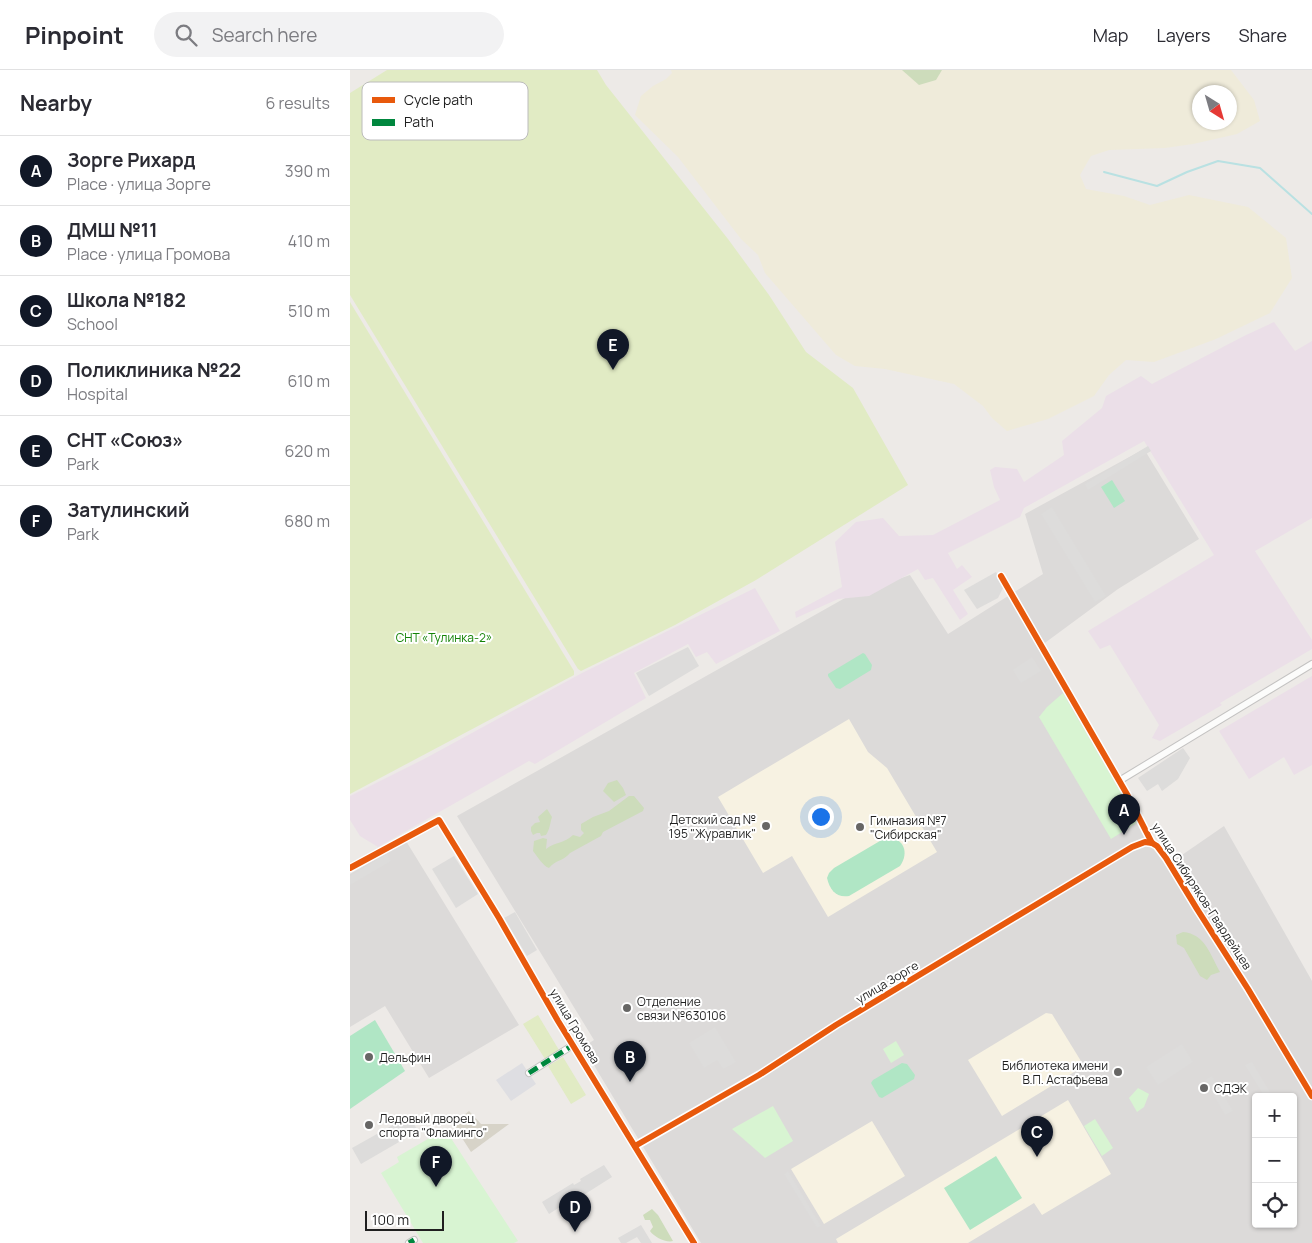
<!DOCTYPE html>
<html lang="en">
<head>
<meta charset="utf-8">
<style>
  body { margin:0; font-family:Manrope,sans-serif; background:#f2f2f3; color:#2b2b33 }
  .controls { position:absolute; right:15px; bottom:15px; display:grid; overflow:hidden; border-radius:5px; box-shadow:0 1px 4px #0004 }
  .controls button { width:45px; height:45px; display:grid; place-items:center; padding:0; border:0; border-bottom:1px solid #e1e1e2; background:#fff; color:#2b2b33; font:25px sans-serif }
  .compass { position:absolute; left:842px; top:15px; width:45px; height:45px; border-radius:50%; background:#fff; box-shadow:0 1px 4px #0004; rotate:143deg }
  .scale { position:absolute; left:15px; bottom:12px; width:79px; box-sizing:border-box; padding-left:5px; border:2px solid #1f1f1f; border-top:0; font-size:14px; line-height:18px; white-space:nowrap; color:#1f1f1f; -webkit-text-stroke:4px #fff; paint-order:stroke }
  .you { position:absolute; left:470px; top:746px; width:18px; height:18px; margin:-12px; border:4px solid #fff; border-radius:50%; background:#1a73e8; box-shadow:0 0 0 8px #1a73e833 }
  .badge { display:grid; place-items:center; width:32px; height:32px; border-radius:50%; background:#111827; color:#fff; font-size:16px; font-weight:700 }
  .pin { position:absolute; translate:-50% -41px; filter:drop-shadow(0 1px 2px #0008) }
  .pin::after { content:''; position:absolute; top:26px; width:18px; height:15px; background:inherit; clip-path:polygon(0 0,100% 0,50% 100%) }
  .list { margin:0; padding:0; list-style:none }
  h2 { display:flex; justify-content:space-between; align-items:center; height:65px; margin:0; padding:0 20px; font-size:21px }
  h2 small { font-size:16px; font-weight:400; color:#7c7c81 }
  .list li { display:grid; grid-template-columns:32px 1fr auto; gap:15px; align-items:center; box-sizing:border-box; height:70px; padding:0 20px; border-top:1px solid #e1e1e2 }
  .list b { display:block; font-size:19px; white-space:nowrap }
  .list p { margin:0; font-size:16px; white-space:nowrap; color:#7c7c81 }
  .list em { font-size:16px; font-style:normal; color:#7c7c81 }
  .icon { flex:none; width:28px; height:28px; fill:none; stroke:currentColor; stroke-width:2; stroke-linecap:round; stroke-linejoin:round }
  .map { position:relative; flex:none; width:962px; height:1173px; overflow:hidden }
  header { display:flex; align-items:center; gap:30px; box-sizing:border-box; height:70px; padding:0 25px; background:#fff; border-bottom:1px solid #e1e1e2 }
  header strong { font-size:24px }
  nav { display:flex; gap:28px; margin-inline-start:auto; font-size:18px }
  .search { width:350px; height:45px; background:#f2f2f3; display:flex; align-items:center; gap:12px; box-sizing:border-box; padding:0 18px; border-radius:28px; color:#7c7c81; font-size:19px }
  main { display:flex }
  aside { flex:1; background:#fff }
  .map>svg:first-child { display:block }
  .residential { fill:#dcdad9; fill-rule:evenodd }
  .industrial { fill:#ebdfe8 }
  .education { fill:#f7f2e2 }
  .construction { fill:#d7d3c8 }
  .farmland { fill:#efebda; fill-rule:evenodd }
  .grass { fill:#e1ebc4 }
  .forest { fill:#cddcbb }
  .park { fill:#d8f4d2 }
  .pitch { fill:#b0e6c5 }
  .parking { fill:#dddcdb }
  .plaza { fill:#dedee2 }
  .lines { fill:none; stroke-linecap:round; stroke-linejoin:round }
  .stream { stroke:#b9e1e2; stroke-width:2 }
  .minor-casing { stroke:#c4c3c2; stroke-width:8 }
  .minor { stroke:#fcfcfb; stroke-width:6 }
  .quiet { stroke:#00873e; stroke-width:5; stroke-dasharray:10 5; stroke-linecap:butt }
  .cycleway-casing { stroke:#fff; stroke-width:9 }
  .cycleway { stroke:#e8590c; stroke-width:6 }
  .poi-dot { fill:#676665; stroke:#fff; stroke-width:2 }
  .labels { text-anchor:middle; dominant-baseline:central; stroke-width:4; stroke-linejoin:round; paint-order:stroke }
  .park-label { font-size:12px; fill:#148307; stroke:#fff }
  .poi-label { font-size:12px; fill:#1f1f1f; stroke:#fff; text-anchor:start }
  .street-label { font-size:12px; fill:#1f1f1f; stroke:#fff }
  .key { fill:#fff; stroke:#bcbcbc; stroke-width:1 }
  .key-label { font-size:14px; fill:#1f1f1f }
</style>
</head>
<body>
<header>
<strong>Pinpoint</strong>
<div class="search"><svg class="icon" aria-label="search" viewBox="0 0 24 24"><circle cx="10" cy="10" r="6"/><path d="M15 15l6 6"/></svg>Search here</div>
<nav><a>Map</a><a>Layers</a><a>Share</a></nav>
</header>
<main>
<aside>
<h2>Nearby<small>6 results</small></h2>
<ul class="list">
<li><span class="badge">A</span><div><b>Зорге Рихард</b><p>Place · улица Зорге</p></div><em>390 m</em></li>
<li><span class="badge">B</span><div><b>ДМШ №11</b><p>Place · улица Громова</p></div><em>410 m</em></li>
<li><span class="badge">C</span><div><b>Школа №182</b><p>School</p></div><em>510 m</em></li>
<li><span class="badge">D</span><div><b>Поликлиника №22</b><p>Hospital</p></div><em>610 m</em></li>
<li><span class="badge">E</span><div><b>СНТ «Союз»</b><p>Park</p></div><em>620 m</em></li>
<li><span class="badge">F</span><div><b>Затулинский</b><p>Park</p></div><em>680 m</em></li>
</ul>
</aside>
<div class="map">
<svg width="962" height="1173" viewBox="0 0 962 1173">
  <rect width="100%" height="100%" fill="#edeae7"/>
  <g class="residential">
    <path d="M794,379L849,469L768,519L688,578L816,796L874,756L962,911V1173H351L233,977L244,970L107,746L495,528L560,505L598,564L693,504L675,444ZM906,1027H943V1154H906Z"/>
    <polygon points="56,771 169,955 79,1008 35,936 0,957 0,804"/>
  </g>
  <g class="industrial">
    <polygon points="924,252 945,281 962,271 962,448 905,481 962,570 962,579 870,633 872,635 810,671 802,668 809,655 760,575 750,579 738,561 864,485 794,371 674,438 670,447 598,483 607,499 612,495 622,507 603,520 618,544 610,550 583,508 575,510 568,499 519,526 488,529 446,548 445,542 492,517 485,472 506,452 533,448 549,466 583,465 650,430 644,417 640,400 645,397 667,399 674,412 714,385 712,371 752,338 756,326 791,306 802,314 894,266"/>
    <polygon points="405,518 430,561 366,594 357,582 346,587 338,574 284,603 296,628 185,694 179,691 28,777 10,766 0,750 0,726 76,688 232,603"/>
    <polygon points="962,606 962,695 944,705 934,687 899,709 869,661"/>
  </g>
  <g class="education">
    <polygon points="499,649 518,682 537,698 587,782 478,847 442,786 413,803 368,727"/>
    <polygon points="696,943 702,944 734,996 652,1046 618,990"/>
    <polygon points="718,1030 761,1104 692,1145 684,1133 618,1173 488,1173 486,1169"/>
    <polygon points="522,1051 555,1106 474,1154 441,1099"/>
  </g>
  <polygon class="construction" points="119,1041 131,1054 159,1054 121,1082 103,1054"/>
  <path class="farmland" d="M321,0H881L904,30L910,51L887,64L843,74L815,78L759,80L741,86L730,105L736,119L774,126L800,135L839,125L898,137L936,168L942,208L920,243L866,269L804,292L776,290L759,305L744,326L698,349L657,361L642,348L633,336L604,314L535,299L505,296L486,285L415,203L408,185L391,169L328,87L285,45L291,26L303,16L316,9L322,3ZM849,22H879V52H849Z"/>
  <g class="grass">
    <polygon points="37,0 247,0 256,15 378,169 419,225 456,282 503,318 558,415 406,510 325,555 231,601 228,599 0,225 0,23"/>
    <polygon points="0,232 224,601 224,605 0,724"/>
    <polygon points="188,945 209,980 195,989 173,954"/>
    <polygon points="213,987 236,1025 221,1034 198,996"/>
  </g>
  <g class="forest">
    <polygon points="552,0 592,0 586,10 569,15"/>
    <polygon points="267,710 273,718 276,725 264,732 253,721 258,713"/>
    <path d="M279,726H284L294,738L293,741L253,762L251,766L220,783C214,791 205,790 199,798C193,796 187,786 183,781L184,771L193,768L197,769L196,779C206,771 214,774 223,765L230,767L234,763L231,760V754L243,747L259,741Z"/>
    <path d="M197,739L202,747C200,753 200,759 196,765L191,766L190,763H187L183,765L181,761V757L185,753L190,752L188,747Z"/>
    <path d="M833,862C855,864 860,884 870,902L861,905L857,910L850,906L834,878L827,874L826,865Z"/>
    <path d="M302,1139L308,1145L323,1171C316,1173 304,1167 300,1161L303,1157L300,1150H295L293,1145Z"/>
  </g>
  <g class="park">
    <polygon points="713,623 788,752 761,769 689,647 697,637"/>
    <polygon points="546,971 554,985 541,993 533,979"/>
    <polygon points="788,1018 799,1024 794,1037 787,1042 779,1028"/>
    <polygon points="423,1036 443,1071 415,1088 382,1059"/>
    <polygon points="745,1049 763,1078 752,1086 734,1056"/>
    <polygon points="95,1059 168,1171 164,1173 73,1173 31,1103 49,1092 47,1087"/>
  </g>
  <g class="pitch">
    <polygon points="762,410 775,431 764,438 751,417"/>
    <polygon points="513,583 515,584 522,595 521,600 490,619 486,618 478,606 478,604"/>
    <path d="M535,768C553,766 560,782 550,796L499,826C486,828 480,820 477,808L479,803L484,798Z"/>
    <polygon points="25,950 55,1001 0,1039 0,966"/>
    <polygon points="552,993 557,994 565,1005 564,1009 532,1028 529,1027 521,1013 523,1010"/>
    <polygon points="646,1086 672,1128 620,1160 594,1118"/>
  </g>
  <g class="parking">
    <polygon points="798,376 801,381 738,420 735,414"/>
    <polygon points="702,437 756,526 745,532 691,444"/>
    <polygon points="646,502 654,516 648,528 627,539 614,520"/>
    <polygon points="338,577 349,596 299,626 286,603"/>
    <polygon points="682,587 691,601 671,613 663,600"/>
    <polygon points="833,678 840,688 828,709 812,721 808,714 797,721 788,708"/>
    <polygon points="37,784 41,791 0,815 0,806"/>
    <polygon points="104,786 128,824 106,838 82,799"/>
    <polygon points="165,842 187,880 177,886 154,848"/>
    <polygon points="365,957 386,992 373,999 367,990 354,998 339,973"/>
    <polygon points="832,974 843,992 808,1015 796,997"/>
    <polygon points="902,992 921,1024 915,1027 895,995"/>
    <polygon points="862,1006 883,1041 875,1045 855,1010"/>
    <polygon points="59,1046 68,1061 11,1094 2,1078"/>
    <polygon points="254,1095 262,1107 224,1131 221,1127 215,1131 216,1133 199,1144 192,1132 223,1113 224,1115 231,1111 230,1109"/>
    <polygon points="438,1101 471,1156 467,1158 434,1104"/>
    <polygon points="291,1155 302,1173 291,1173 287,1167 276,1173 271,1173 268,1168"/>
  </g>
  <polygon class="plaza" points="172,993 186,1014 161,1031 146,1010"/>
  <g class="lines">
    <polyline class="stream" points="754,102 807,116 837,102 868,91 910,98 962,144"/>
    <defs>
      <g id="minor">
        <polyline points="651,506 778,726 802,773 807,776 816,788 847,839 898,919 962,1026"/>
        <polyline points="769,711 962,594"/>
        <polyline points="0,798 89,750 149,848 208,951 344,1173"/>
        <polyline points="179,1003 223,975"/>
        <polyline points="285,1076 409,1005 486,955 782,777 795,772 802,773"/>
        <polyline points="59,1173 64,1170"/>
      </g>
    </defs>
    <use href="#minor" class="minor-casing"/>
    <use href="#minor" class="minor"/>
    <g class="quiet">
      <polyline points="179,1003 223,975"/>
      <polyline points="59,1173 64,1170"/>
    </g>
    <defs>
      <g id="cycleway">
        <polyline points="651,506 778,726 802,773 807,776 816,788 847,839 898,919 962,1026"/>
        <polyline points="0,798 89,750 149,848 208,951 344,1173"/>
        <polyline points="285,1076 409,1005 486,955 782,777 795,772 802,773"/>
      </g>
    </defs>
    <use href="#cycleway" class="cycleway-casing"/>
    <use href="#cycleway" class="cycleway"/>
  </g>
  <g class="poi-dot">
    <circle cx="416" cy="756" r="5"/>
    <circle cx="510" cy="757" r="5"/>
    <circle cx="277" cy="938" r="5"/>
    <circle cx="19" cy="987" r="5"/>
    <circle cx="768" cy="1002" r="5"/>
    <circle cx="854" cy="1018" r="5"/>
    <circle cx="19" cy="1055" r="5"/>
  </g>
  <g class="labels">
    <g class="park-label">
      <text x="94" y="567">СНТ «Тулинка-2»</text>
    </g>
    <g class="poi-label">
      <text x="406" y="749" text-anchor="end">Детский сад №<tspan x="406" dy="14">195 "Журавлик"</tspan></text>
      <text x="520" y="750">Гимназия №7<tspan x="520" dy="14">"Сибирская"</tspan></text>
      <text x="287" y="931">Отделение<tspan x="287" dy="14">связи №630106</tspan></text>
      <text x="29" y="987">Дельфин</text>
      <text x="758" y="995" text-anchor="end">Библиотека имени<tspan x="758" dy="14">В.П. Астафьева</tspan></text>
      <text x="864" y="1018">СДЭК</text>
      <text x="29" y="1048">Ледовый дворец<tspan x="29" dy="14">спорта "Фламинго"</tspan></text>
    </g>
    <g class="street-label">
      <text transform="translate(852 826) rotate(57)">улица Сибиряков-Гвардейцев</text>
      <text transform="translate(537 912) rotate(-31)">улица Зорге</text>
      <text transform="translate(225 956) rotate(59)">улица Громова</text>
    </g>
  </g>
  <rect x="12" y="12" width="166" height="58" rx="8" class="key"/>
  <rect x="22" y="27" width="23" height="6" fill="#e8590c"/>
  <rect x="22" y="49" width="23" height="7" fill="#00873e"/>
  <g class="key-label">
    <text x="54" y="35">Cycle path</text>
    <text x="54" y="57">Path</text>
  </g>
</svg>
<div class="controls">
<button>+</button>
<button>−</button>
<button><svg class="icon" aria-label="locate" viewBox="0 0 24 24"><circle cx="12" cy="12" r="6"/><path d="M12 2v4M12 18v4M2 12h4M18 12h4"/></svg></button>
</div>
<svg class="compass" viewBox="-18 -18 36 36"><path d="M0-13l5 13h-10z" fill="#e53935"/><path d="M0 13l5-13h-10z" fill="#7c7c81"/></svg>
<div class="scale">100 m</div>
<div class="you"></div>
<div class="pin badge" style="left:774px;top:765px">A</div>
<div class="pin badge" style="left:280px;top:1012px">B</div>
<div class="pin badge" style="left:687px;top:1087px">C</div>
<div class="pin badge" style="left:225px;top:1162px">D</div>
<div class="pin badge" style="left:263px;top:300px">E</div>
<div class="pin badge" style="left:86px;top:1117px">F</div>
</div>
</main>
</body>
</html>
